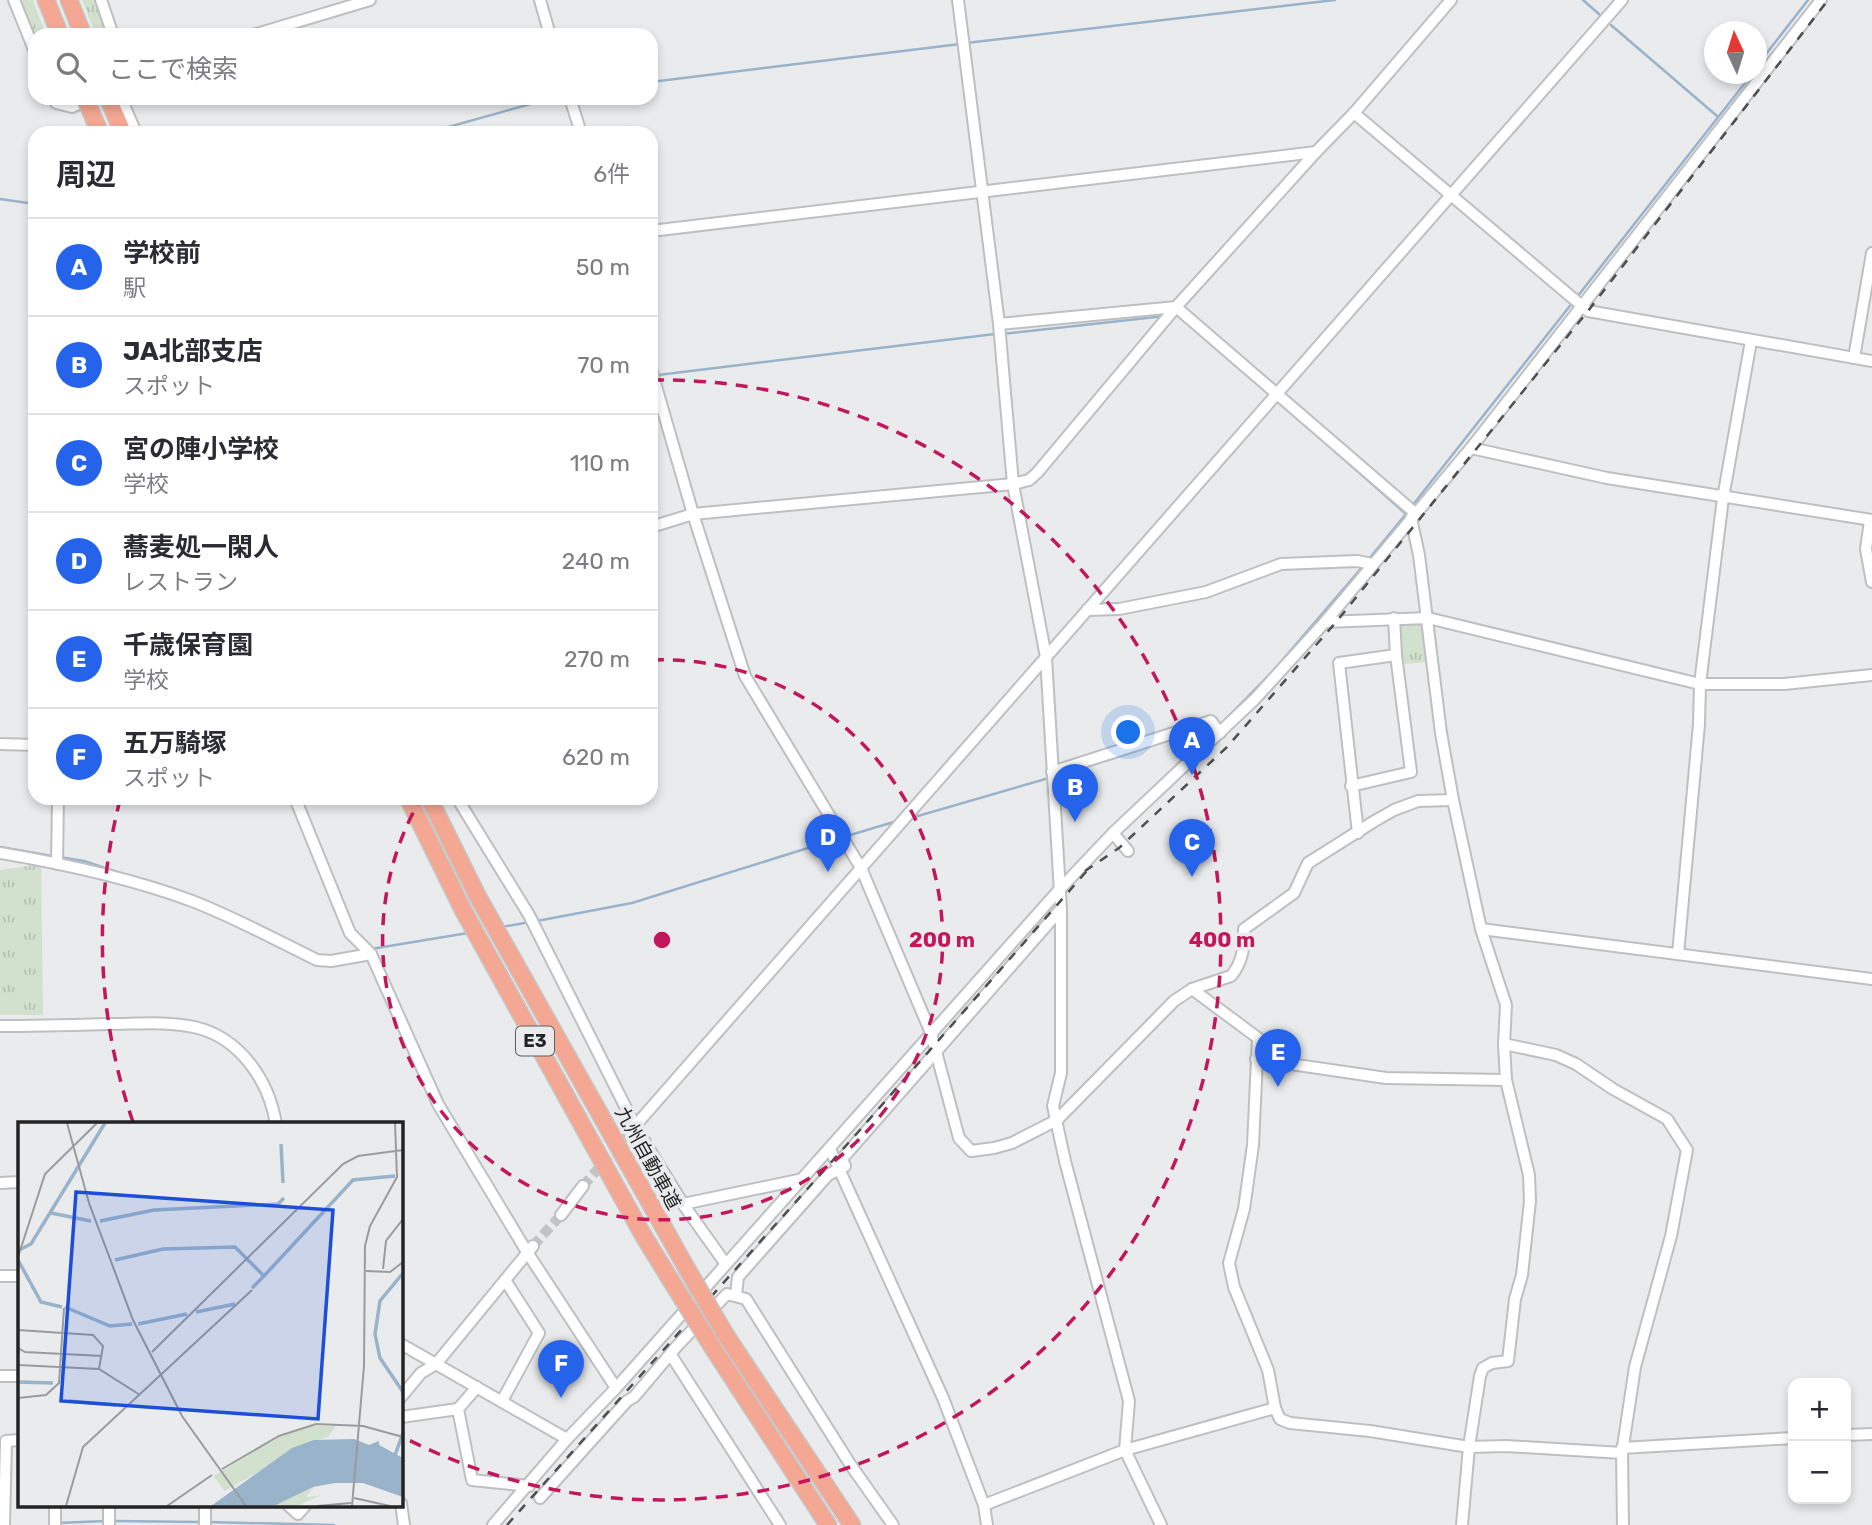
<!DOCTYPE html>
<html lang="ja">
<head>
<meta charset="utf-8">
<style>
  body { margin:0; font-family:Rubik,"Noto Sans JP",sans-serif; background:#f2f2f3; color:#2b2b33 }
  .controls { position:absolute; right:21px; bottom:21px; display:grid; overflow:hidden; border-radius:14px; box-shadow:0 4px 10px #0003 }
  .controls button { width:63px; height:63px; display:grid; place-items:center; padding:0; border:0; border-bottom:2px solid #e1e1e2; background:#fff; color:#2b2b33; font:35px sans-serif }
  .compass { position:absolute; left:1704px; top:21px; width:63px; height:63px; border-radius:50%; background:#fff; box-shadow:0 4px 10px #0003; rotate:356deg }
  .you { position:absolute; left:1129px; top:733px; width:24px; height:24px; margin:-18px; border:5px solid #fff; border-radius:50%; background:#1a73e8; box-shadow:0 0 0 10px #1a73e833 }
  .badge { display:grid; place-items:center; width:46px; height:46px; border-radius:50%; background:#2563eb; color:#fff; font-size:23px; font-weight:700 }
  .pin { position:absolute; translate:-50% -58px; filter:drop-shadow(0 2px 4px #0008) }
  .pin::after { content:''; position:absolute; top:37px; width:24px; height:21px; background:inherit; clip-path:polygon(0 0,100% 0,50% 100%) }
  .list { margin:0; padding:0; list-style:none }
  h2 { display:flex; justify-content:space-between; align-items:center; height:91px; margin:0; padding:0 28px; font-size:30px }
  h2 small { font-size:23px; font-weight:400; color:#7c7c81 }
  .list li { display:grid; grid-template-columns:46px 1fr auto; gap:21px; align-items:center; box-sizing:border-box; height:98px; padding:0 28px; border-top:2px solid #e1e1e2 }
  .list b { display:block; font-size:26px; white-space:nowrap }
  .list p { margin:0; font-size:23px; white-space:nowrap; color:#7c7c81 }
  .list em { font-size:23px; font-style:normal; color:#7c7c81 }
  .icon { flex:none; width:38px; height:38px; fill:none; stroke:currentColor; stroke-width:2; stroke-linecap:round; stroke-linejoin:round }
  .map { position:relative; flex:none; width:1872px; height:1525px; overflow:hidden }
  .search { position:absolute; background:#fff; box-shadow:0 4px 10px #0003; left:28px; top:28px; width:630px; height:77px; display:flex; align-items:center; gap:18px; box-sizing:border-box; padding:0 24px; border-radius:21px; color:#7c7c81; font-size:26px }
  .panel { position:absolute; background:#fff; box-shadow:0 4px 10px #0003; left:28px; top:126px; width:630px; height:679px; border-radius:21px }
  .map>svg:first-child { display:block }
  .grass { fill:url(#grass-tufts) }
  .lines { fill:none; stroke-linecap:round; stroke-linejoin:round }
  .stream { stroke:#99b3cb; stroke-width:2.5 }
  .minor-tunnel { stroke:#c2c3c4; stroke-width:10; stroke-dasharray:10 5; stroke-linecap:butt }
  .minor-casing { stroke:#bebfc0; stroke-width:14 }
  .highway-casing { stroke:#c6c6c6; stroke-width:19 }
  .minor { stroke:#fff; stroke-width:10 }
  .highway { stroke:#f4a893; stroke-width:16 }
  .rail { stroke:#4d4e4e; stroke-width:2.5; stroke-dasharray:9 9; stroke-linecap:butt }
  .highway-bridge-casing { stroke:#c6c6c6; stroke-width:19; stroke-linecap:butt }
  .highway-bridge { stroke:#f4a893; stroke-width:16 }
  .ring { fill:none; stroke:#c2185b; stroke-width:3.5; stroke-dasharray:12 9 }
  .labels { text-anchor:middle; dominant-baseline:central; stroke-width:7; stroke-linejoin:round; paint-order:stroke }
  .shield { fill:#eaebec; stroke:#5f5f5f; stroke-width:2 }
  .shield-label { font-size:18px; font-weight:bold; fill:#232323 }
  .street-label { font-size:19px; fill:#232323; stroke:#eaebec }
  .inset-river { fill:none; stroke:#99b3cb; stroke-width:3.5 }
  .inset-road { fill:none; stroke:#9a9b9c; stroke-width:2 }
  .view { fill:#1d4ed8; fill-opacity:0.15; stroke:#1d4ed8; stroke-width:3.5 }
  .inset-edge { fill:none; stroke:#232323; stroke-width:3.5 }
  .centre { fill:#c2185b; stroke:#eaebec; stroke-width:3.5 }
  .ring-label { font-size:21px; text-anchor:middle; font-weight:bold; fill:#c2185b; stroke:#eaebec; stroke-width:7; stroke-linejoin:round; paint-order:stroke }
</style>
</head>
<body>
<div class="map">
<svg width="1872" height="1525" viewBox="0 0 1872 1525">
  <defs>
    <pattern id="grass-tufts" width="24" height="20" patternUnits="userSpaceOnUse" patternTransform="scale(1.75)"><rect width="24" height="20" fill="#d1e1ce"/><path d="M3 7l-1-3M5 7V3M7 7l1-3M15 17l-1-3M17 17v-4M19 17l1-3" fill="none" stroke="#b3c1b1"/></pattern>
  </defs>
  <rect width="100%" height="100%" fill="#eaebec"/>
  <g class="grass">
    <polygon points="19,0 33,0 46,35 35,35 35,40"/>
    <polygon points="82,0 95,0 108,35 96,35"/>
    <polygon points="1399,624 1424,624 1427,662 1403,664"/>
    <polygon points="34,865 41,866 43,1015 0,1015 0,870"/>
  </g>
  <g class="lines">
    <g class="stream">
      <polyline points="1583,0 1600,15"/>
      <polyline points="1611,25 1717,116"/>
      <polyline points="966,43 1335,0"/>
      <polyline points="1756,67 1808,0"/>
      <polyline points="651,82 960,44"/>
      <polyline points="427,133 552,98"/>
      <polyline points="0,199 35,204"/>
      <polyline points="1577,297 1752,74"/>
      <polyline points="1002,334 1165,316"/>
      <polyline points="658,375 995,334"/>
      <polyline points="1319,437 1406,514 1368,560"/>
      <polyline points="1412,506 1573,302"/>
      <polyline points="1224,721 1273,671 1364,565"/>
      <polyline points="1182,736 1213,728"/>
      <polyline points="1082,768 1136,751"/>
      <polyline points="911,818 1049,778"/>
      <polyline points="847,836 897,821"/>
      <polyline points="0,847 52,856"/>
      <polyline points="59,857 84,861 120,873"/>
      <polyline points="537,921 632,903 840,838"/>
      <polyline points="502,927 530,922"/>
      <polyline points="371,949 468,933"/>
      <polyline points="113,1521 201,1522"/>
      <polyline points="208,1522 334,1525"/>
      <polyline points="57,1523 106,1521"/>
    </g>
    <g class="minor-tunnel">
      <polyline points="583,1186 635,1126"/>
      <polyline points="533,1246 561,1215"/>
    </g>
    <defs>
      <g id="minor">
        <polyline points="14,0 35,52"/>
        <polyline points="101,0 113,35"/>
        <polyline points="540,0 550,35"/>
        <polyline points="958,0 999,324 1013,484 1046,657 1061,909 1061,1073 1053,1106 1065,1161 1129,1401 1125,1450 984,1505"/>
        <polyline points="253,35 370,0"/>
        <polyline points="54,98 56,103 72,107 90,99"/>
        <polyline points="121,98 136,133"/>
        <polyline points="570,98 581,133"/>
        <polyline points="1354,113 1588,311 1872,361"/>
        <polyline points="651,231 1316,152"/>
        <polyline points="999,324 1176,307 1415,513"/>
        <polyline points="1854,358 1872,253"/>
        <path d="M651,369L693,514L745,676L861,868L931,1033L959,1138L971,1151L994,1148L1012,1143L1057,1120L1174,1001L1192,989L1231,976C1243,962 1244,947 1244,929L1294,893L1308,863L1373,822L1394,810L1418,801L1453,800"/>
        <polyline points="1471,448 1607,478 1872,520"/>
        <polyline points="1411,518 1419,555 1441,733 1453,800 1481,929 1506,1005 1504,1044 1506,1080 1529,1175 1530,1201 1522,1275 1515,1299 1508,1361 1492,1363 1483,1368 1480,1376 1469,1447 1462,1525"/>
        <polyline points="1870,521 1866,549 1872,582"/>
        <polyline points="651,527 693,514 1013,484 1029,480 1037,473 1176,307 1316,152 1354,113 1451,0"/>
        <polyline points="1087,610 1119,609 1206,592 1281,564 1357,561 1372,564"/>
        <polyline points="1325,622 1428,618 1700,684 1784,684 1872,675"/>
        <polyline points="0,744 35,745"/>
        <polyline points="1052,772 1211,721 1220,733"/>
        <polyline points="1351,786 1411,772 1396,655 1394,618"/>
        <polyline points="295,798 350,933 371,954 438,1104 527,1252 616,1388"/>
        <polyline points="457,798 529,915 635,1126 683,1204 725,1263"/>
        <polyline points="1113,833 1128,851"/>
        <polyline points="1358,833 1339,663 1396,655"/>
        <path d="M0,853C65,864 130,878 192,901C234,917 276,940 317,960L331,961L371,954"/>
        <polyline points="57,864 58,798"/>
        <polyline points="1481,929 1872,979"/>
        <polyline points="1678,954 1699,724 1700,684 1723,498 1751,341"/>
        <polyline points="1192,989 1258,1038 1253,1145 1244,1209 1229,1263 1234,1287 1268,1370 1275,1408 1280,1419 1290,1423 1370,1431 1469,1447 1506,1446 1622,1453"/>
        <path d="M0,1026C36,1026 72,1025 108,1024C137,1024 166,1021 194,1027C240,1037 269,1081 276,1124"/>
        <polyline points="1504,1044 1556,1055 1576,1064 1613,1089 1667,1119 1687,1150 1671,1236 1635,1367 1622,1453 1623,1525"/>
        <polyline points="1256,1059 1386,1078 1506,1080"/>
        <polyline points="635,1126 1622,0"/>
        <polyline points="830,1149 943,1398 984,1505 987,1525"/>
        <polyline points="0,1183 19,1182"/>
        <polyline points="683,1204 803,1179"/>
        <polyline points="561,1215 583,1186"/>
        <polyline points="0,1276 19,1276"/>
        <polyline points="736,1295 738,1277 828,1175 845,1166 842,1159 1061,909"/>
        <polyline points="401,1344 567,1439"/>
        <polyline points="671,1355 780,1525"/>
        <polyline points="0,1376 19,1376"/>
        <polyline points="477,1387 458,1409 472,1480 529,1486"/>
        <polyline points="401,1397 421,1373 436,1364 533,1246"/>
        <polyline points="502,1401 539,1333 505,1280"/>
        <polyline points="401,1417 458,1409"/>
        <polyline points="1846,1435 1872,1434"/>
        <polyline points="1622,1448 1793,1438"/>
        <polyline points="540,1498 627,1401 634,1397 677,1346 727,1294 746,1299 850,1464 893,1525"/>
        <polyline points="401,1503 404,1525"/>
        <polyline points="109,1506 109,1525"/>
        <polyline points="205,1506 205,1525"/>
        <polyline points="289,1506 298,1514 305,1506"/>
        <polyline points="4,1525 6,1441 19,1440"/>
        <polyline points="55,1525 55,1506"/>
        <polyline points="493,1525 567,1439 616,1388 1059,890 1113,833 1255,699 1325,622 1471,448 1821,0"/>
        <polyline points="1161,1525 1125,1450 1275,1408"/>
      </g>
      <g id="highway">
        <polyline points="46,0 60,35"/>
        <polyline points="69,0 83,35"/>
        <polyline points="108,98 123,133"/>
        <polyline points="408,798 463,910 643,1235 670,1279"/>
        <polyline points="429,798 478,897 687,1269"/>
        <polyline points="727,1337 852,1525"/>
        <polyline points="713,1348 828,1525"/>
      </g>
    </defs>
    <use href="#minor" class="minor-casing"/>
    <use href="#highway" class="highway-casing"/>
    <use href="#minor" class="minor"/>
    <use href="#highway" class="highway"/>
    <g class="rail">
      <polyline points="1085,871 1119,848 1227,747 1337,621 1588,311 1828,0"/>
      <polyline points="507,1525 860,1130 1092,865"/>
    </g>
    <defs>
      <g id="highway-bridge">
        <polyline points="85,98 100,133"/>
        <polyline points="687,1269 727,1337"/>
        <polyline points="670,1279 713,1348"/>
      </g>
    </defs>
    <use href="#highway-bridge" class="highway-bridge-casing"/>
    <use href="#highway-bridge" class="highway-bridge"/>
  </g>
  <g class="ring">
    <path d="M652 660A280 280 0 1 1 420 800"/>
    <path d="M133 1122A560 560 0 0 1 120 800M652 380A560 560 0 1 1 403 1437"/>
  </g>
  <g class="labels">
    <rect class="shield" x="516" y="1026.5" width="38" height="29" rx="5"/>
    <g class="shield-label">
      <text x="535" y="1041">E3</text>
    </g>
    <g class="street-label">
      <text transform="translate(648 1158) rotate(61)">九州自動車道</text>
    </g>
  </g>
  <g transform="translate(18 1122)">
    <rect width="385" height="385" fill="#eaebec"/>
    <path d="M294,304H318L310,315L263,329L207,369L195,354L262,315Z" fill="#d1e1ce"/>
    <path d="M310,315L296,318L207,369L263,329L285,319ZM298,363L288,375L304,373L278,384H256Z" fill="#d1e1ce"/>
    <path d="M336,317L351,323L361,319V323L385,336V375L345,361H317L295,365L256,384H193L274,326L296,318Z" fill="#99b3cb"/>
    <path class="inset-river" d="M263,22L265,61M33,91L73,99M82,99L136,88L260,82L266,76M1,128L13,122L87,1M0,138L23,180L44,185M97,138L145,127L217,125L246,154L234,166M385,151L362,179L357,212L362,236L385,270M246,154L335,58L377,54M47,185L92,204L114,202M178,190L217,182M120,202L169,192M0,260L35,261M51,279L98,283M376,336L385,311"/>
    <path class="inset-road" d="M49,1L71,81L115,198L164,294L228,384M0,135L27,52L79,1M365,147L368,119L385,97M348,149L372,150L385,140M0,208L75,213L85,224L81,247M0,226L7,230L84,234M134,230L325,42L340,34L385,28M0,243L81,247L122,273M0,276L28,273L41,261L46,186M204,347L261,314L298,302L345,304L385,315M336,376L372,384M48,384L65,325L234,168M149,384L194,353M299,384L333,381M334,384L346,244L347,124L352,104L379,55L377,1"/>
    <path class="view" d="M58,70L315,88L300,297L43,279Z"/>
    <rect width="385" height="385" class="inset-edge"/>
  </g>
  <circle cx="662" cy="940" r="10" class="centre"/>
  <g class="ring-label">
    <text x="942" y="947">200 m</text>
    <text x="1222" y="947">400 m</text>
  </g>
</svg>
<div class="controls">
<button>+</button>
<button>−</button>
</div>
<svg class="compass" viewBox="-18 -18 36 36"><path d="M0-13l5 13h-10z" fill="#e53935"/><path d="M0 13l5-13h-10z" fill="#7c7c81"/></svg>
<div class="you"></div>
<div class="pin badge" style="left:1192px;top:775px">A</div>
<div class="pin badge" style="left:1075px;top:822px">B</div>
<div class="pin badge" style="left:1192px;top:877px">C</div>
<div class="pin badge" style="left:828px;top:872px">D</div>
<div class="pin badge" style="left:1278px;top:1087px">E</div>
<div class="pin badge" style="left:561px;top:1398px">F</div>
<div class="search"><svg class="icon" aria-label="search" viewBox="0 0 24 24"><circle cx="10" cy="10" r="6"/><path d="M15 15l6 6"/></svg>ここで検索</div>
<section class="panel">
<h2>周辺<small>6件</small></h2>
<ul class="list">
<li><span class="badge">A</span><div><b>学校前</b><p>駅</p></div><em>50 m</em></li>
<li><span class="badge">B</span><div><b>JA北部支店</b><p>スポット</p></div><em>70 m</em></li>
<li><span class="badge">C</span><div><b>宮の陣小学校</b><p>学校</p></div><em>110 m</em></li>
<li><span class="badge">D</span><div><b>蕎麦処一閑人</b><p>レストラン</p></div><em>240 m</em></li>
<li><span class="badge">E</span><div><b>千歳保育園</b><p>学校</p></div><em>270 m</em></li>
<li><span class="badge">F</span><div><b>五万騎塚</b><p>スポット</p></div><em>620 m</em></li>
</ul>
</section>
</div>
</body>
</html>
